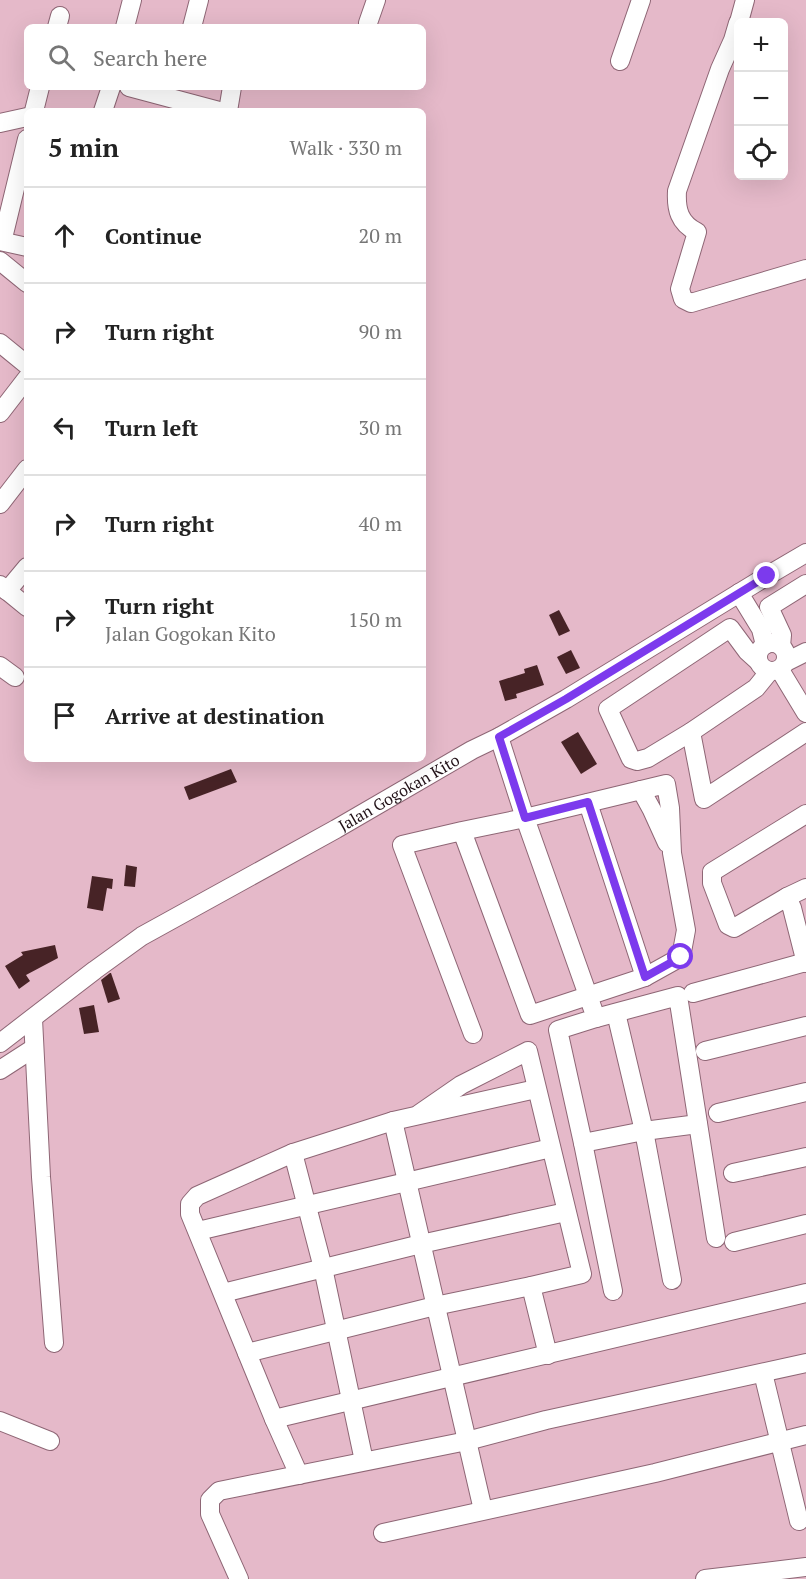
<!DOCTYPE html>
<html lang="en">
<head>
<meta charset="utf-8">
<style>
  body { margin:0; font-family:"PT Serif",serif; background:#f6f6f6; color:#222 }
  .controls { position:absolute; right:18px; top:18px; display:grid; overflow:hidden; border-radius:9px; box-shadow:0 6px 24px #0002 }
  .controls button { width:54px; height:54px; display:grid; place-items:center; padding:0; border:0; border-bottom:2px solid #e0e0e0; background:#fff; color:#222; font:30px sans-serif }
  .stop { position:absolute; width:18px; height:18px; margin:-14px; border:4px solid #7c3aed; border-radius:50%; background:#fff }
  .stop.end { background:#7c3aed; border-color:#fff; box-shadow:0 2px 6px #0008 }
  .list { margin:0; padding:0; list-style:none }
  h2 { display:flex; justify-content:space-between; align-items:center; height:78px; margin:0; padding:0 24px; font-size:26px }
  h2 small { font-size:20px; font-weight:400; color:#767676 }
  .list li { display:grid; grid-template-columns:39px 1fr auto; gap:18px; align-items:center; box-sizing:border-box; height:96px; padding:0 24px; border-top:2px solid #e0e0e0 }
  .list b { display:block; font-size:22px; white-space:nowrap }
  .list p { margin:0; font-size:20px; white-space:nowrap; color:#767676 }
  .list em { font-size:20px; font-style:normal; color:#767676 }
  .icon { flex:none; width:33px; height:33px; fill:none; stroke:currentColor; stroke-width:2; stroke-linecap:round; stroke-linejoin:round }
  .map { position:relative; flex:none; width:806px; height:1579px; overflow:hidden }
  .search { position:absolute; background:#fff; box-shadow:0 6px 24px #0002; left:24px; top:24px; width:402px; height:66px; display:flex; align-items:center; gap:15px; box-sizing:border-box; padding:0 21px; border-radius:9px; color:#767676; font-size:22px }
  .panel { position:absolute; background:#fff; box-shadow:0 6px 24px #0002; left:24px; top:108px; width:402px; height:654px; border-radius:9px }
  .map>svg:first-child { display:block }
  .building { fill:#472326 }
  .lines { fill:none; stroke-linecap:round; stroke-linejoin:round }
  .minor-casing { stroke:#8e6675; stroke-width:20 }
  .minor { stroke:#fff; stroke-width:18 }
  .route { stroke:#7c3aed; stroke-width:8 }
  .labels { text-anchor:middle; dominant-baseline:central; stroke-width:6; stroke-linejoin:round; paint-order:stroke }
  .street-label { font-size:16px; fill:#221218; stroke:#e5b9c9 }
</style>
</head>
<body>
<div class="map">
<svg width="806" height="1579" viewBox="0 0 806 1579">
  <rect width="100%" height="100%" fill="#e5b9c9"/>
  <g class="building">
    <polygon points="559,610 570,631 559,636 549,615"/>
    <polygon points="571,650 580,668 566,674 557,657"/>
    <polygon points="537,665 544,685 516,694 517,698 505,701 499,681 525,673 524,669"/>
    <polygon points="578,732 597,764 581,774 561,742"/>
    <polygon points="231,769 237,782 189,800 184,787"/>
    <polygon points="126,865 137,867 135,887 124,886"/>
    <polygon points="92,876 113,879 112,889 107,888 103,911 87,908"/>
    <polygon points="55,945 58,958 26,975 30,981 19,989 5,966 23,955 21,952"/>
    <polygon points="110,973 111,973 120,999 108,1003 101,980"/>
    <polygon points="94,1005 99,1032 84,1034 79,1008"/>
  </g>
  <g class="lines">
    <defs>
      <g id="minor">
        <polyline points="739,22 745,0"/>
        <polyline points="368,23 376,0"/>
        <path d="M738,23L733,40L720,69L677,191C676,209 679,223 697,232L680,289L683,299L691,303L806,269"/>
        <polyline points="57,27 60,16"/>
        <polyline points="125,27 132,0"/>
        <polyline points="192,27 199,0"/>
        <polyline points="620,61 641,0"/>
        <polyline points="129,87 219,111"/>
        <polyline points="34,111 40,87"/>
        <polyline points="103,111 111,87"/>
        <polyline points="228,111 232,87"/>
        <polyline points="0,123 27,117"/>
        <polyline points="0,240 4,234 27,139"/>
        <polyline points="0,241 27,247"/>
        <polyline points="0,261 27,283"/>
        <polyline points="0,343 27,365"/>
        <polyline points="0,413 27,378"/>
        <polyline points="0,504 27,469"/>
        <polyline points="0,585 27,607"/>
        <polyline points="7,591 27,567"/>
        <polyline points="739,593 761,629 765,645"/>
        <circle cx="772" cy="657" r="14"/>
        <polyline points="781,646 782,635 769,607 806,584"/>
        <polyline points="758,661 747,651 730,628 608,709 631,759 637,761 648,758 691,732 756,688 769,672"/>
        <polyline points="786,662 806,652"/>
        <polyline points="0,666 15,677"/>
        <polyline points="780,670 806,713"/>
        <polyline points="691,732 704,799 806,732"/>
        <polyline points="499,737 525,818 596,1018 558,1030 583,1143 613,1291"/>
        <polyline points="641,790 652,810 667,843"/>
        <polyline points="588,803 645,977"/>
        <polyline points="462,831 525,818 666,784 670,808 672,853 686,930 681,957 645,977 530,1015 462,831 402,845 473,1034"/>
        <polyline points="806,888 787,897 792,908 806,963"/>
        <polyline points="787,897 734,928 728,925 712,883 712,872 806,814"/>
        <polyline points="693,993 806,962"/>
        <polyline points="616,1013 644,1131 672,1280"/>
        <polyline points="596,1018 678,996 716,1238"/>
        <polyline points="33,1019 41,1177 54,1343"/>
        <path id="s1" d="M0,1043L95,970L142,936L336,829L472,750L499,737L566,699L767,576L806,553"/>
        <polyline points="705,1051 806,1026"/>
        <polyline points="0,1070 34,1048"/>
        <polyline points="718,1113 806,1092"/>
        <polyline points="393,1121 483,1510"/>
        <polyline points="583,1143 644,1131 698,1124"/>
        <polyline points="293,1153 323,1268 364,1461"/>
        <polyline points="733,1173 806,1157"/>
        <polyline points="198,1231 551,1148"/>
        <polyline points="734,1242 806,1224"/>
        <polyline points="531,1286 548,1355"/>
        <polyline points="223,1293 421,1244 566,1212"/>
        <polyline points="247,1353 435,1306 531,1286 582,1274 528,1051 461,1085 419,1114"/>
        <polyline points="763,1373 799,1521"/>
        <polyline points="274,1419 806,1293"/>
        <polyline points="0,1421 50,1441"/>
        <polyline points="299,1475 274,1419 190,1214 190,1204 197,1196 293,1153 393,1121 536,1089"/>
        <polyline points="383,1533 655,1473 806,1435"/>
        <polyline points="239,1579 210,1514 210,1500 219,1491 467,1441 546,1420 806,1363"/>
        <polyline points="705,1579 806,1567"/>
      </g>
    </defs>
    <use href="#minor" class="minor-casing"/>
    <use href="#minor" class="minor"/>
  </g>
  <g class="lines">
    <polyline class="route" points="681,957 645,977 588,802 525,818 499,737 566,699 767,576"/>
  </g>
  <g class="labels">
    <g class="street-label">
      <text stroke="none"><textPath href="#s1" startOffset="472">Jalan Gogokan Kito</textPath></text>
    </g>
  </g>
</svg>
<div class="controls">
<button>+</button>
<button>−</button>
<button><svg class="icon" aria-label="locate" viewBox="0 0 24 24"><circle cx="12" cy="12" r="6"/><path d="M12 2v4M12 18v4M2 12h4M18 12h4"/></svg></button>
</div>
<div class="stop" style="left:681px;top:957px"></div>
<div class="stop end" style="left:767px;top:576px"></div>
<div class="search"><svg class="icon" aria-label="search" viewBox="0 0 24 24"><circle cx="10" cy="10" r="6"/><path d="M15 15l6 6"/></svg>Search here</div>
<section class="panel">
<h2>5 min<small>Walk · 330 m</small></h2>
<ul class="list">
<li><svg class="icon" aria-label="ahead" viewBox="0 0 24 24"><path d="M12 20V5M6 11l6-6 6 6"/></svg><div><b>Continue</b></div><em>20 m</em></li>
<li><svg class="icon" aria-label="right" viewBox="0 0 24 24"><path d="M7 20v-9h11M14 6l5 5-5 5"/></svg><div><b>Turn right</b></div><em>90 m</em></li>
<li><svg class="icon" aria-label="left" viewBox="0 0 24 24"><path d="M17 20v-9H6M10 6l-5 5 5 5"/></svg><div><b>Turn left</b></div><em>30 m</em></li>
<li><svg class="icon" aria-label="right" viewBox="0 0 24 24"><path d="M7 20v-9h11M14 6l5 5-5 5"/></svg><div><b>Turn right</b></div><em>40 m</em></li>
<li><svg class="icon" aria-label="right" viewBox="0 0 24 24"><path d="M7 20v-9h11M14 6l5 5-5 5"/></svg><div><b>Turn right</b><p>Jalan Gogokan Kito</p></div><em>150 m</em></li>
<li><svg class="icon" aria-label="arrive" viewBox="0 0 24 24"><path d="M6 21V4h12l-3 4 3 4H6"/></svg><div><b>Arrive at destination</b></div></li>
</ul>
</section>
</div>
</body>
</html>
